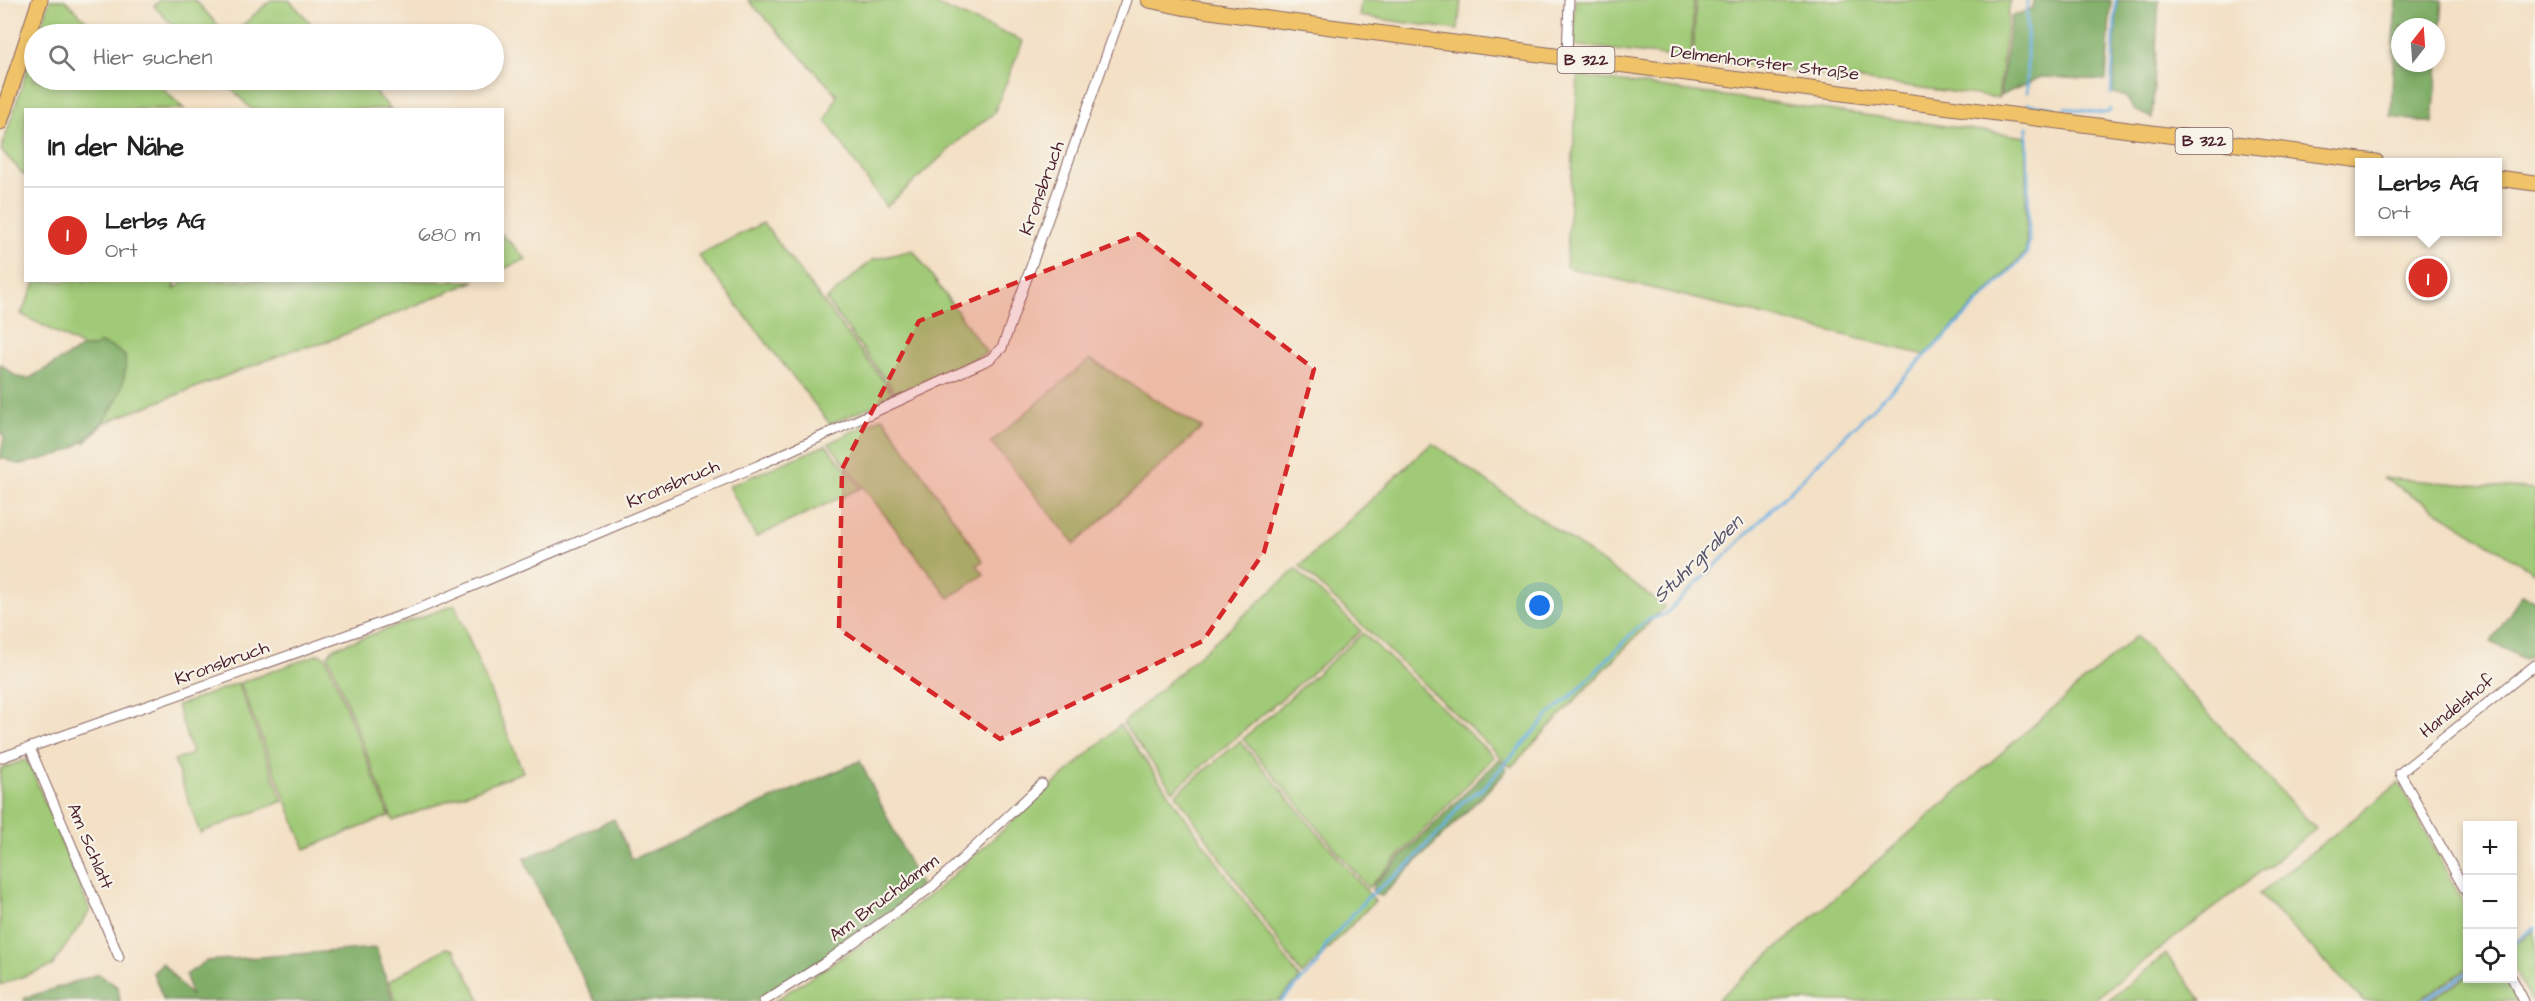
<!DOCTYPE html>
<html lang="de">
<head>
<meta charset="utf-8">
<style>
  body { margin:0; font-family:"Architects Daughter",sans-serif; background:#f6f6f6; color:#222 }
  .controls { position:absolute; right:18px; bottom:18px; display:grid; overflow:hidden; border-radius:0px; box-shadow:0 3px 9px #0003 }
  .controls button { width:54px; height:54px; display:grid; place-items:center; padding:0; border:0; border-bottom:2px solid #e0e0e0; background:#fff; color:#222; font:30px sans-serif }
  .compass { position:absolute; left:2391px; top:18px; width:54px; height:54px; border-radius:50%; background:#fff; box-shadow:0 3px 9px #0003; rotate:17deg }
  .you { position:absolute; left:1540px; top:606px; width:21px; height:21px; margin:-15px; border:4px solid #fff; border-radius:50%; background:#1a73e8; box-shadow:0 0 0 9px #1a73e833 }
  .badge { display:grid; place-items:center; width:39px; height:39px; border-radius:50%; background:#d93025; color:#fff; font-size:20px; font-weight:700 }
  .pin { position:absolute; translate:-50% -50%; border:3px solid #fff; box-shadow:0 2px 6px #0006 }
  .popup { position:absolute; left:2355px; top:158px; width:147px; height:78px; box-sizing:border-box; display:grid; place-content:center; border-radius:0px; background:#fff; filter:drop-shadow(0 2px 4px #0005); font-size:20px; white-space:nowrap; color:#767676 }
  .popup b { font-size:22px; color:#222 }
  .popup::after { content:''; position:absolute; left:50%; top:100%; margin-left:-12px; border:12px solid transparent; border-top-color:#fff }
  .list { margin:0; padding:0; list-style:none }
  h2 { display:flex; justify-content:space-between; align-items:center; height:78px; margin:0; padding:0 24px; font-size:26px }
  h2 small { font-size:20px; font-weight:400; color:#767676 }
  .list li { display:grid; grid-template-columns:39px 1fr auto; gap:18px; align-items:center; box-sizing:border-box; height:96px; padding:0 24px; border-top:2px solid #e0e0e0 }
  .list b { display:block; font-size:22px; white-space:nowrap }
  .list p { margin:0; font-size:20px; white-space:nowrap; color:#767676 }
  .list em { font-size:20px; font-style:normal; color:#767676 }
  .icon { flex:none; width:33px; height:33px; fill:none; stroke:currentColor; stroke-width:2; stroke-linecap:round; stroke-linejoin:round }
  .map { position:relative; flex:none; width:2535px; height:1001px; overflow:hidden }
  .search { position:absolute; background:#fff; box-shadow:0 3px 9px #0003; left:24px; top:24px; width:480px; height:66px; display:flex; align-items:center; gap:15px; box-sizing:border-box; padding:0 21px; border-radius:33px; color:#767676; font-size:22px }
  .panel { position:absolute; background:#fff; box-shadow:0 3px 9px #0003; left:24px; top:108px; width:480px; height:174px; border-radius:0px }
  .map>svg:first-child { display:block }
  .green { fill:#a0ca77; stroke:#757451; stroke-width:1.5 }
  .forest { fill:#80ae68; stroke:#65664a; stroke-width:1.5; fill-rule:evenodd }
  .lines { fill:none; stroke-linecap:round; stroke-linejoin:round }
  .stream { stroke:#6cb0e1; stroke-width:3 }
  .street-casing { stroke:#856361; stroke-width:11 }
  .primary-casing { stroke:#856361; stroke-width:17 }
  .street { stroke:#fff; stroke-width:9 }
  .primary { stroke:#f0c369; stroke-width:15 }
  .marked { fill:#d62828; fill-opacity:0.2; stroke:#d62828; stroke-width:4.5; stroke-dasharray:12 8; stroke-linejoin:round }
  .labels { text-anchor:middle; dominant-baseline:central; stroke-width:4.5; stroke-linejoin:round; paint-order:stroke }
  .shield { fill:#f7f3e8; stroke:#7e5f64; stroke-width:1.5 }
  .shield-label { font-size:16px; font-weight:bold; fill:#4a1f2b }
  .street-label { font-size:18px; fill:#4a1f2b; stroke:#f7f3e8 }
  .water-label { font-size:20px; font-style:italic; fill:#56526b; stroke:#f7f3e8 }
</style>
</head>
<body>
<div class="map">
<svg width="2535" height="1001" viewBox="0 0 2535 1001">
  <rect width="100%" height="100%" fill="#f7f3e8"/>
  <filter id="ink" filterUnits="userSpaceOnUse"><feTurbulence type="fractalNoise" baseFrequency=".0167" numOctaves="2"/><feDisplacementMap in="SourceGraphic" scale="12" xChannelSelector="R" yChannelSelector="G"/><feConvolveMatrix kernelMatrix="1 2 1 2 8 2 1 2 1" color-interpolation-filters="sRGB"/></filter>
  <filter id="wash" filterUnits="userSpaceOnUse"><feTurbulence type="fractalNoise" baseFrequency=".008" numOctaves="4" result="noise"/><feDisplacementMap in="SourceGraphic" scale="24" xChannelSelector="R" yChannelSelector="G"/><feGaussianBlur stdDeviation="1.35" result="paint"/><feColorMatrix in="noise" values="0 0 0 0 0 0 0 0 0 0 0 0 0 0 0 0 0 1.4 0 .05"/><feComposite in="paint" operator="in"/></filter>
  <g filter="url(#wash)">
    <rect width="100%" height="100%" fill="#f3e0c5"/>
    <g class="green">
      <polygon points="50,0 65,0 100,34 39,34"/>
      <polygon points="160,0 195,0 226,34 181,34 154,6"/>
      <polygon points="271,0 289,0 321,34 233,34"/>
      <polygon points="748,0 925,0 1023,41 994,113 962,138 886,207 826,121 837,95"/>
      <polygon points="1361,0 1461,0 1458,30 1359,16"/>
      <polygon points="1575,0 1694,0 1691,59 1573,45"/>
      <polygon points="1696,0 2010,0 1998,98 1693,58"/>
      <polygon points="34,48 34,80 154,80 184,109 26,110 25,176 1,150"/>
      <polygon points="1578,76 2026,137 2026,252 1925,355 1566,267"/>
      <polygon points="223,80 363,80 391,109 251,109"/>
      <polygon points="763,223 895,396 830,424 698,255"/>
      <polygon points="502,234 526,259 503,269 502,269"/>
      <polygon points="913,250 987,353 897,395 826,300 872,260"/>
      <polygon points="186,280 475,281 321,344 296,349 106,422 85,443 83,440 101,422 94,347 83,347 21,314 36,281 176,281 174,289"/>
      <polygon points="1090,359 1202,428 1075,544 991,442"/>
      <polygon points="883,417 983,561 977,565 984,574 949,598 829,443"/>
      <polygon points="1432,443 1665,606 1511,767 1300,566"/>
      <polygon points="826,445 861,488 756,537 729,486"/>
      <polygon points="2382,478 2535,490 2535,573 2401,488"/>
      <polygon points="1296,569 1361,631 1173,791 1123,723"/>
      <polygon points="455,605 523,772 393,821 328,655 334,648"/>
      <polygon points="1363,633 1494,757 1368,888 1243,739"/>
      <polygon points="2136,636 2316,829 2092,1001 1716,1001"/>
      <polygon points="319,654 326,657 389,816 305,849 240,683"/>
      <polygon points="238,683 283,801 200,833 174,760 192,754 177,706"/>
      <polygon points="1120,725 1300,979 1278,1001 774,1001 881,932 936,890"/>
      <polygon points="1240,741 1375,901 1302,975 1176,794"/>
      <polygon points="25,760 30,766 90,911 52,966 0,985 0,769"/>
      <polygon points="2399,783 2467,910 2467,969 2418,1001 2363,1001 2259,894"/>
      <polygon points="2535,931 2535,1001 2531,1001 2513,967 2513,946"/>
      <polygon points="446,948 454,950 481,1001 395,1001 389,981"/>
      <polygon points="2166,954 2202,1001 2108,1001"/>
      <polygon points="2467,976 2468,978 2506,979 2518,1001 2428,1001"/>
    </g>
    <g class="forest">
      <polygon points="2034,0 2111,0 2106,80 2041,77 2000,96 2011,17 2033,8"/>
      <polygon points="2117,0 2159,0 2152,118 2134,110 2126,97 2113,93"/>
      <path d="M2396,0H2443L2433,123L2391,117ZM2400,27H2436V63H2400Z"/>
      <path d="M100,343L114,348L125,356C129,391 104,428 75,447C66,454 33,462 21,464C12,465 9,458 0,458L4,438L0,430V366L1,364C11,373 17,380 30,378L83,347H94Z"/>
      <polygon points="2522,595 2535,600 2535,656 2524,659 2491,642"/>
      <polygon points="1499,759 1505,764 1506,770 1502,776 1382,896 1376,895 1372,889 1374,884"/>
      <polygon points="860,761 920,885 918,893 802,974 758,1001 595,1001 551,918 524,859 614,819 632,859"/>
      <polygon points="376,948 393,1001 164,1001 153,973 162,963 191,996 186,975 206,961"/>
      <polygon points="98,974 118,987 120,1001 24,1001 25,998"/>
    </g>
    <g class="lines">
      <g class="stream">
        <polyline points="2027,0 2027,92"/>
        <polyline points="2111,94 2116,0"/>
        <polyline points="2028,104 2054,107"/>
        <polyline points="2065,108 2103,113 2109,112 2110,109"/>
        <polyline points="2512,943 2535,928"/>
        <polyline points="1281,1001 1318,964 1326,945 1368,897 1409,865 1427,844 1444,828 1461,803 1483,788 1551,713 1577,691 1637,628 1648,620 1665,614 1712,569 2026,255 2029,240 2027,127"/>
        <polyline points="2423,1001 2468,972"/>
      </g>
    </g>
  </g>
  <g filter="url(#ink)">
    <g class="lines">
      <defs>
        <g id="street">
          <polyline points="1567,57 1569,0"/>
          <polyline points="30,748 119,957"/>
          <polyline points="0,758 414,611 757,466 990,359 1002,348 1126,0"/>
          <polyline points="2468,895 2400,773 2535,665"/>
          <polyline points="2512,978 2524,1001"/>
          <polyline points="764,1001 823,964 933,886 1042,784"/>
        </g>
        <g id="primary">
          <polyline points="1149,0 1182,7 1253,17 2376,162"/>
          <polyline points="0,122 40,0"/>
          <polyline points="2497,178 2535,183"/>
        </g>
      </defs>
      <use href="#street" class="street-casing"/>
      <use href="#primary" class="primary-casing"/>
      <use href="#street" class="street"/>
      <use href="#primary" class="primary"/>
    </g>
  </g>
  <path class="marked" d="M1139,234L1314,369L1264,552L1203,641L1000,739L839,629L842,469L919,321Z"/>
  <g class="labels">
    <g class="shield">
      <rect x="1557.5" y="47" width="57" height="26" rx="4.5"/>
      <rect x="2175.5" y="128" width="57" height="26" rx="4.5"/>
    </g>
    <g class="shield-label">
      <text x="1586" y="60">B 322</text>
      <text x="2204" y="141">B 322</text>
    </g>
    <g class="street-label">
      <text transform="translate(1765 63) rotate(7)">Delmenhorster Straße</text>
      <text transform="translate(1042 188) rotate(-70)">Kronsbruch</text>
      <text transform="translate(673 484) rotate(-23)">Kronsbruch</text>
      <text transform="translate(222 663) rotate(-20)">Kronsbruch</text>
      <text transform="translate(2457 706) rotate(-39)">Handelshof</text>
      <text transform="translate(90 846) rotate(67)">Am Schlatt</text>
      <text transform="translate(884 898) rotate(-37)">Am Bruchdamm</text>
    </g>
    <g class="water-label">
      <text transform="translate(1698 559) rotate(-44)">Stuhrgraben</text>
    </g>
  </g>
</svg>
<div class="controls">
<button>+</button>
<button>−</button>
<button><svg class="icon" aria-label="locate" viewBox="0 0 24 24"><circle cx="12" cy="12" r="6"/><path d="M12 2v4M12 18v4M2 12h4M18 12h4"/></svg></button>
</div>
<svg class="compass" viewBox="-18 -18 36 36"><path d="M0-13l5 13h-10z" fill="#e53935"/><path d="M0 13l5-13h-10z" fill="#767676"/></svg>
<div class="you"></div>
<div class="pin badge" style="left:2428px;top:278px">1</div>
<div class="popup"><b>Lerbs AG</b>Ort</div>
<div class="search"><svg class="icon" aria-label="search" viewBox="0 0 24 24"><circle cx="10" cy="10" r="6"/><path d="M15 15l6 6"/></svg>Hier suchen</div>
<section class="panel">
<h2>In der Nähe<small></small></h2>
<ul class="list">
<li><span class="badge">1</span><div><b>Lerbs AG</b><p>Ort</p></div><em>680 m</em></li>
</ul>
</section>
</div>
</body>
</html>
